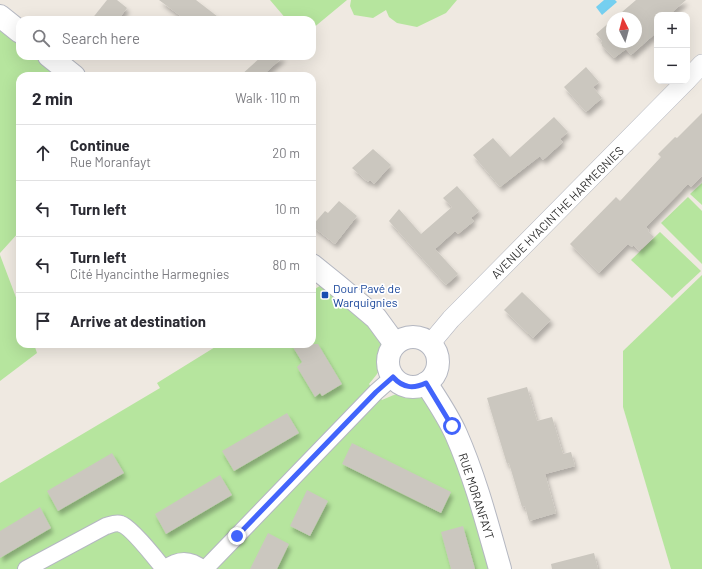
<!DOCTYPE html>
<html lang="en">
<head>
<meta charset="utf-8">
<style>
  body { margin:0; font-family:Barlow,sans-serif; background:#f7f7f7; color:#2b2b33 }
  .controls { position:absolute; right:12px; top:12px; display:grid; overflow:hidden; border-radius:8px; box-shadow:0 4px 16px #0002 }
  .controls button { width:36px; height:36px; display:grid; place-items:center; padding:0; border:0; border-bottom:1px solid #e1e1e2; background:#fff; color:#2b2b33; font:20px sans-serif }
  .compass { position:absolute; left:606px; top:12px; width:36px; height:36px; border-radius:50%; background:#fff; box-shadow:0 4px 16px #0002; rotate:354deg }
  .stop { position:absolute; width:12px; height:12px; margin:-9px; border:3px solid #4264fb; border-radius:50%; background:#fff }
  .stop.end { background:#4264fb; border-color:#fff; box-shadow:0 1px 4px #0008 }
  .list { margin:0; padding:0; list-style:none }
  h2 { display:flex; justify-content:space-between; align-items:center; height:52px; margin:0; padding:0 16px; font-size:17px }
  h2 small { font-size:13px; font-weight:400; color:#7c7c81 }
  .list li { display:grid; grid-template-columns:26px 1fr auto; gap:12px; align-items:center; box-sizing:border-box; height:56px; padding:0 16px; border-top:1px solid #e1e1e2 }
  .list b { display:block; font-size:15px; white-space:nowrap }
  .list p { margin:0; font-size:13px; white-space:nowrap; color:#7c7c81 }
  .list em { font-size:13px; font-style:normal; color:#7c7c81 }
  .icon { flex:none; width:22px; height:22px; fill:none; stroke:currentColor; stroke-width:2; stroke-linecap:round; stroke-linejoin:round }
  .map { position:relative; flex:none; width:702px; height:569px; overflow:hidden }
  .search { position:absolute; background:#fff; box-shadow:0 4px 16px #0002; left:16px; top:16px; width:300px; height:44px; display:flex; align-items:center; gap:10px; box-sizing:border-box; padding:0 14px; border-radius:12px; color:#7c7c81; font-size:15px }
  .panel { position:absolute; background:#fff; box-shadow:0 4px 16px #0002; left:16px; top:72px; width:300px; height:276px; border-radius:12px }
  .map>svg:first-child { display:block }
  .green { fill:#b6e59e }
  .water { fill:#75cff0 }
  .building { fill:#cbc7bf; filter:url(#shadow) }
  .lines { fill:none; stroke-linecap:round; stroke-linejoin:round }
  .minor-casing { stroke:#b4b7c1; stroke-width:18 }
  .tertiary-casing { stroke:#b4b7c1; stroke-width:20 }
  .secondary-casing { stroke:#b4b7c1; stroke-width:24 }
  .minor { stroke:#fff; stroke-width:16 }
  .tertiary { stroke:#fff; stroke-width:19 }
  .secondary { stroke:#fff; stroke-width:22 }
  .route { stroke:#4264fb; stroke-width:5 }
  .transit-dot { fill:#1a4fb4; stroke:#fff; stroke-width:1.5 }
  .labels { text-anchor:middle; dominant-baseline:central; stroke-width:3.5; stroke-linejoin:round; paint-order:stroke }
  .street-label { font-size:12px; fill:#2e2e2e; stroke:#fff }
  .transit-label { font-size:12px; fill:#164399; stroke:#fff; text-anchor:start }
</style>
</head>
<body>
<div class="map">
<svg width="702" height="569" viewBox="0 0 702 569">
  <defs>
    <filter id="shadow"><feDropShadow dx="2.5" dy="4.5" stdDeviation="2" flood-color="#0004"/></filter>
  </defs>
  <rect width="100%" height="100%" fill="#efe9e1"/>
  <g class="green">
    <polygon points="270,0 347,0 312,29 312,20 287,20"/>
    <polygon points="351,0 457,0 446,13 417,27 397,23 389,17 386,10 373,18 354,15 350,6"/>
    <polygon points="0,16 20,32 20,56 49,56 74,76 20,76 20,231 0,253"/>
    <polygon points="702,183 702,205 690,194"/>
    <polygon points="688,197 702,211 702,264 661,223"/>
    <polygon points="660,232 701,271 672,298 631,260"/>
    <polygon points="0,255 20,308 20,344 34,344 37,353 0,381"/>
    <polygon points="702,275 702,569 671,569 623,407 623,351"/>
    <path d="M330,279L387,344C384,364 382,369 369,384L382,400C396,394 409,388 423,395C427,397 430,400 434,402L500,569H0V483L160,388L157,383L220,344H312V291Z"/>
  </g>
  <polygon class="water" points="604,0 615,0 617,2 602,15 596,7"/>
  <g class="building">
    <polygon points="107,0 117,0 127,8 118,20 91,20"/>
    <polygon points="159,0 196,0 222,20 186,20"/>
    <polygon points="636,0 686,0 669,15 657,15 657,32 631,55 626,49 614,58 602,46 602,45 601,43 602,41 596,34 612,20 612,42 636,42 636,18 615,18"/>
    <polygon points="262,56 284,56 262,76 240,76"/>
    <polygon points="586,67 599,82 593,87 602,98 586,112 564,87"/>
    <polygon points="702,113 702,176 691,187 688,184 646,227 649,230 648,231 654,237 639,251 633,245 632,247 628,244 599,273 570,244 616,197 620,201 661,157 658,154 675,137 677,138"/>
    <polygon points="554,117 568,132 560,139 563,142 543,160 540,156 500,187 473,155 493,138 510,157"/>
    <polygon points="373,149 391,165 374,184 370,180 368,182 352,168"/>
    <polygon points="457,186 479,211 471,218 474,221 458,234 455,231 435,249 458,274 446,285 389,221 399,209 421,234 452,207 443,198"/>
    <polygon points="339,201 357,216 335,244 312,226 325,211 328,213"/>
    <polygon points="522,292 551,320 533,338 504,310"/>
    <polygon points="291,344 318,344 342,384 322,396 320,393 315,397 297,367 302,362"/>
    <polygon points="527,387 537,421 552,417 563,454 571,452 575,466 545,474 556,513 529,521 525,506 522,507 509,463 507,464 487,398"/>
    <polygon points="287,413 299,433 234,471 222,451"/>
    <polygon points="352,443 451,492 441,513 342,464"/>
    <polygon points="112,453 124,473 58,511 47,491"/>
    <polygon points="220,475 232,495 166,534 155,514"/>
    <polygon points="307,490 328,501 310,536 290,526"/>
    <polygon points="40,507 51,528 0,558 0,531"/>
    <polygon points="463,526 475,569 451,569 441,532"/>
    <polygon points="268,533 289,544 277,569 250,569"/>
    <polygon points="594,553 598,569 552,569 551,564"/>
  </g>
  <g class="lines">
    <defs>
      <g id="minor">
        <path d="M26,569L106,526C110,525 116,522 121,524C131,527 156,559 164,569"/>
        <path d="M164,569C177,559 190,558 203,569"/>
        <polyline points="205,569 376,392 393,377"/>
      </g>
      <g id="tertiary">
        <polyline points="687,80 702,64"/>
        <polyline points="430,344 451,319 686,81"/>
      </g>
      <g id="secondary">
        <polyline points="0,16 20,32"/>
        <polyline points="49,56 74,76"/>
        <polyline points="312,265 338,286 376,318 395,344"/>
        <circle cx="413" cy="362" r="25"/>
        <path d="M426,383C437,400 448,416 456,434C475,477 487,523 500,569"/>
      </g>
    </defs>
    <use href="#minor" class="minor-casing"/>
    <use href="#tertiary" class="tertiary-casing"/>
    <use href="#secondary" class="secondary-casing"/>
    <use href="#minor" class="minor"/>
    <use href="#tertiary" class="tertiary"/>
    <use href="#secondary" class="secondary"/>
  </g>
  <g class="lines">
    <path class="route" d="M237,536L376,392L393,377C403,388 413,389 426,383L452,426"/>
  </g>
  <rect class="transit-dot" x="321" y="291" width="8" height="8" rx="2"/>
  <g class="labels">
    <g class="street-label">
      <text transform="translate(557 212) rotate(-45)">AVENUE HYACINTHE HARMEGNIES</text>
      <text transform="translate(477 496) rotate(72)">RUE MORANFAYT</text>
    </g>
    <g class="transit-label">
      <text x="333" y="288">Dour Pavé de<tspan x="333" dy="14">Warquignies</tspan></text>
    </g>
  </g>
</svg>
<div class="controls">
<button>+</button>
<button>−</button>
</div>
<svg class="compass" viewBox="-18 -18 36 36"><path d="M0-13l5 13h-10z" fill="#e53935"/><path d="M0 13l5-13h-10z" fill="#7c7c81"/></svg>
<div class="stop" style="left:452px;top:426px"></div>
<div class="stop end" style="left:237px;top:536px"></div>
<div class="search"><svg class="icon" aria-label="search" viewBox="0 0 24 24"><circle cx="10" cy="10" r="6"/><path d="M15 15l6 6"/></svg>Search here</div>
<section class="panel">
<h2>2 min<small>Walk · 110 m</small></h2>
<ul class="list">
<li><svg class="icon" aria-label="ahead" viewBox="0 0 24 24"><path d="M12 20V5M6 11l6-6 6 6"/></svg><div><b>Continue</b><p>Rue Moranfayt</p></div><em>20 m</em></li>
<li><svg class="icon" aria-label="left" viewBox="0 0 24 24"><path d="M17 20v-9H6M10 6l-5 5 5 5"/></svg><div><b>Turn left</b></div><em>10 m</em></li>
<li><svg class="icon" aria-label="left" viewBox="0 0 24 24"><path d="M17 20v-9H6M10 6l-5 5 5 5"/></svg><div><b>Turn left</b><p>Cité Hyancinthe Harmegnies</p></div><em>80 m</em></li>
<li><svg class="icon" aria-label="arrive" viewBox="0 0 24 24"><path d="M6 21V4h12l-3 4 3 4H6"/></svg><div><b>Arrive at destination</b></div></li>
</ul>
</section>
</div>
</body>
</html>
